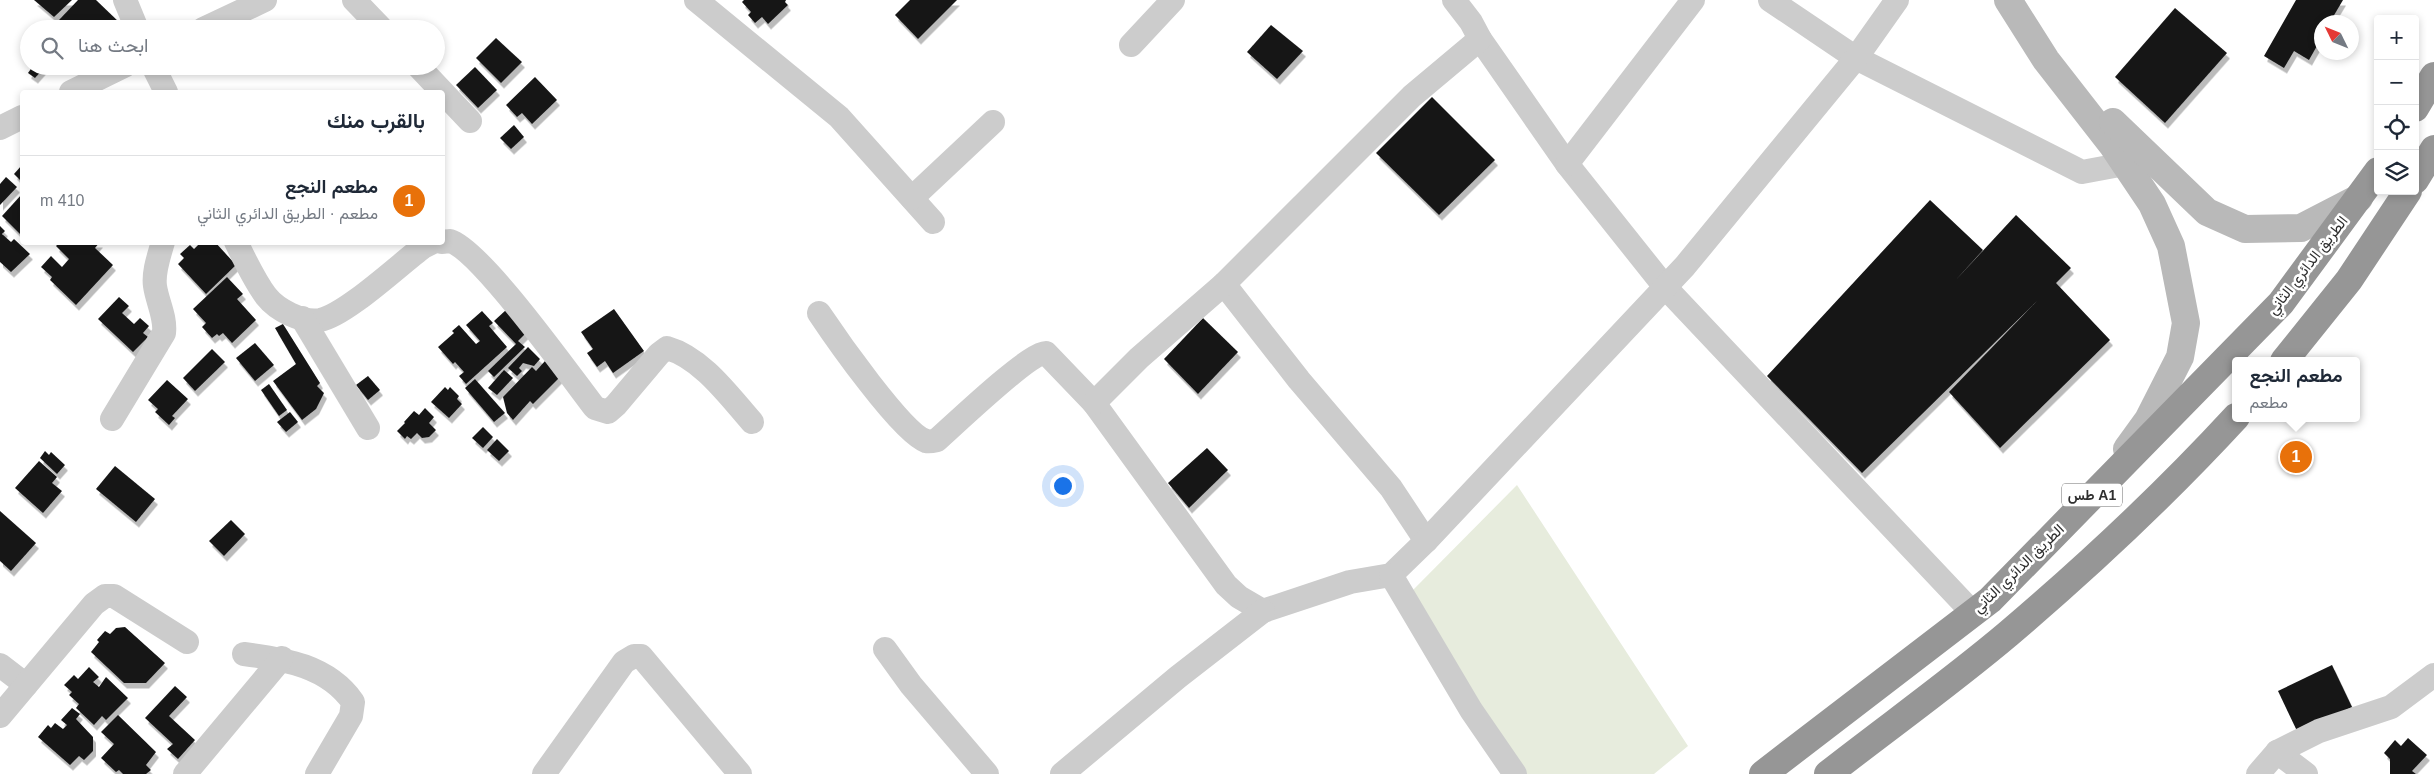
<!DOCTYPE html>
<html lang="ar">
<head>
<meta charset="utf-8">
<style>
  body { margin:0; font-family:Helvetica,Vazirmatn,sans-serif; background:#f2f2f3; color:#1f2937; direction:rtl }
  .controls { position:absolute; right:15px; top:15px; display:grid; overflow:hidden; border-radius:5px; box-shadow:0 2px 8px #0003 }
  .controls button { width:45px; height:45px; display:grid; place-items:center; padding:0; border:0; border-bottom:1px solid #e0e1e3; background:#fff; color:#1f2937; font:25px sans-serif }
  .compass { position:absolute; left:2314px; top:15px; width:45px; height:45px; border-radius:50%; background:#fff; box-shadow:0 2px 8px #0003; rotate:313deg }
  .you { position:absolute; left:1062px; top:485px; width:18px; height:18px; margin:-12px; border:4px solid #fff; border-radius:50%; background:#1a73e8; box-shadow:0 0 0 8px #1a73e833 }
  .badge { display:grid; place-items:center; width:32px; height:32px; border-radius:50%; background:#e2355d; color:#fff; font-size:16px; font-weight:700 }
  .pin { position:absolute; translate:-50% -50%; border:2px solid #fff; box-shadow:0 1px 5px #0006 }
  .popup { position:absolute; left:2232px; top:357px; width:128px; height:65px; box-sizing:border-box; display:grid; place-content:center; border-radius:5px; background:#fff; filter:drop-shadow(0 1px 4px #0005); font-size:16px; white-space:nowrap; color:#747a83 }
  .popup b { font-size:19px; color:#1f2937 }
  .popup::after { content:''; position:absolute; left:50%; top:100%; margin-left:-10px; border:10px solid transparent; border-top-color:#fff }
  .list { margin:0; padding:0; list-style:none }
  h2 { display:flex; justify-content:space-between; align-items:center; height:65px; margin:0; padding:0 20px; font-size:21px }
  h2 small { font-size:16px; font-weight:400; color:#747a83 }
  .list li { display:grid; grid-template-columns:32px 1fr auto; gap:15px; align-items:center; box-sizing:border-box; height:90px; padding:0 20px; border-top:1px solid #e0e1e3 }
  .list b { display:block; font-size:19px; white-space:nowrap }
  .list p { margin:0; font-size:16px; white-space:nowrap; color:#747a83 }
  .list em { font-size:16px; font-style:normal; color:#747a83 }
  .icon { flex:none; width:28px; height:28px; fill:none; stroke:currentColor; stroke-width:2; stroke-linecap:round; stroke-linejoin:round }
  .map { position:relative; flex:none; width:2434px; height:774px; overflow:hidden; direction:ltr }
  .search { position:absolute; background:#fff; box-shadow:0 2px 8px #0003; left:20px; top:20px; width:425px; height:55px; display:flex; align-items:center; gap:12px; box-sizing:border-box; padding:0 18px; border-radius:28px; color:#747a83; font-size:19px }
  .panel { position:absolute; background:#fff; box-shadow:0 2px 8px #0003; left:20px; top:90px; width:425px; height:155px; border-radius:5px; direction:rtl }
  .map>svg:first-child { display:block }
  .green { fill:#e7ecdd }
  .building { fill:#161616; filter:url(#shadow) }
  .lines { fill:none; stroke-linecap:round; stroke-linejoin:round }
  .street { stroke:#ccc; stroke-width:24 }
  .secondary { stroke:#b9b9b9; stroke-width:28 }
  .highway { stroke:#969696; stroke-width:28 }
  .labels { text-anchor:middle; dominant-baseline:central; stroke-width:5; stroke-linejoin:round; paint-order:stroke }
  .shield { fill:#fff; stroke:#6d6d6d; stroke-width:1 }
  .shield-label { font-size:14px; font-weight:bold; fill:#2f2f2f }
  .street-label { font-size:15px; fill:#2f2f2f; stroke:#fff }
</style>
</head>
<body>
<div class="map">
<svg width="2434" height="774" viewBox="0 0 2434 774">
  <defs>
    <filter id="shadow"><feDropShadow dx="3" dy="5.5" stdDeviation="0" flood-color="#0004"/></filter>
  </defs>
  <rect width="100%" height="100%" fill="#fff"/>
  <polygon class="green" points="1517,485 1688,746 1654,774 1525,774 1411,603 1413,590"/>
  <g class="building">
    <polygon points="34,0 72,0 54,17"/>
    <polygon points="78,0 96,0 120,23 115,29 68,29 59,20"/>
    <polygon points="744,0 786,0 785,2 788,5 768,24 762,17 755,23 748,15 751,12 742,2"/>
    <polygon points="910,0 957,0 918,39 895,15"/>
    <polygon points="2296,0 2343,0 2330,22 2322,22 2322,37 2309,60 2294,51 2284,68 2264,56"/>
    <polygon points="2175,8 2227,53 2165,123 2115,77"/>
    <polygon points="290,20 301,29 283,29"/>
    <polygon points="1271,25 1303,51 1277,79 1247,52"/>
    <polygon points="496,38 522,62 501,83 476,58"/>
    <polygon points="33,66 43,69 35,78 28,73"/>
    <polygon points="475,67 497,90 478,108 456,85"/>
    <polygon points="535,77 557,100 532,124 522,113 517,117 506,105"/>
    <polygon points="1432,97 1495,160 1439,215 1376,153"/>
    <polygon points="514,125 524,137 511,149 500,138"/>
    <polygon points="22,165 22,182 14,174"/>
    <polygon points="6,177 17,187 0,205 0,184"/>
    <polygon points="22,194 22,236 2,216"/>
    <polygon points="1930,200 1983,250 1954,282 2016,215 2071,268 2056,283 2110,340 2000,448 1949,392 2037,301 1862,473 1767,376"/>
    <polygon points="0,226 5,231 2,234 11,242 14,239 30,254 11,272 0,262"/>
    <polygon points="60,242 100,242 95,248 113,265 76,305 50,280 52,277 41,267 51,256 62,267 69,259 56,246"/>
    <polygon points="201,242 215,242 236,265 206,294 178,264 184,258 180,254 190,245 194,249"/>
    <polygon points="227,277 243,294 237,299 256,320 232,343 223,333 219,336 217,334 212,338 202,327 206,323 193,309"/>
    <polygon points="119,297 129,306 122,313 134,324 140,318 149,326 143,333 148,337 133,352 98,319"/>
    <polygon points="614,309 644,351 613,373 605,361 597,367 587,353 593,349 581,332"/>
    <polygon points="506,310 526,333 518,341 525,347 494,377 488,371 516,344 494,321"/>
    <polygon points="482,311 493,323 489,326 507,347 466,384 459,376 464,372 455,362 453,364 438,347 454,333 452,331 459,325 476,344 480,341 466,325"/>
    <polygon points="1203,318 1238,352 1198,394 1164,359"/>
    <polygon points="283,324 320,383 317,386 324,393 316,409 302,420 273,381 296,364 275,328"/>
    <polygon points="255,343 274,365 255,381 236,358"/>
    <polygon points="528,347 540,359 534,366 523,363 519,368 522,371 517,376 508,368"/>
    <polygon points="212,349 225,362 195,391 183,378"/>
    <polygon points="545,361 562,375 533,404 530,401 513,420 507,413 503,397 532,367 536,371"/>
    <polygon points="504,370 513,378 497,395 488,388"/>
    <polygon points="368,376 380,390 368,400 356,385"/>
    <polygon points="475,379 505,413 494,422 465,388"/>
    <polygon points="167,380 188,399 172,416 175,418 169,425 155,412 158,409 148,400"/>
    <polygon points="269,384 287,410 279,416 261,390"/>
    <polygon points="445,387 448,390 450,387 459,396 457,399 462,404 449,418 431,402"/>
    <polygon points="425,408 434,417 429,423 436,430 429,437 422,438 417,433 411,439 407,436 405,439 397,431 405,423 404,422 414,411 419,415"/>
    <polygon points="290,412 298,422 286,432 277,422"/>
    <polygon points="483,427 493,437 483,448 472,438"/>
    <polygon points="497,439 509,451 499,461 487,450"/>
    <polygon points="1207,448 1228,470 1189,508 1168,483"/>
    <polygon points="45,451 49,455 51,452 65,465 57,474 40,458"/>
    <polygon points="39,461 57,477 52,483 62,491 43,513 15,488"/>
    <polygon points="115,466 155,499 136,522 96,489"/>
    <polygon points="0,511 36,543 11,571 0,561"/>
    <polygon points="231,520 245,534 224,556 209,541"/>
    <polygon points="125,627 165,663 146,683 124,683 91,652 99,642 97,640 105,631 110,634 116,628"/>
    <polygon points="2332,665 2352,707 2298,733 2278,691"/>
    <polygon points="89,667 99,677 93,682 99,687 106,677 128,698 106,720 102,716 94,725 76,708 79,704 69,695 72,692 64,685 74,675 78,679"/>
    <polygon points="175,686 187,697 169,716 195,740 178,759 167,749 173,744 145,718"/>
    <polygon points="72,708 80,714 76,719 93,737 93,751 84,760 79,756 70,765 38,737 48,725 51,728 55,723 63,729 67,725 61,720"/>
    <polygon points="118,715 156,752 146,765 151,770 146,774 123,774 119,770 116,772 101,758 114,744 101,732"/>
    <polygon points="2408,738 2427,755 2412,771 2416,774 2390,774 2390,759 2384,753 2395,740 2401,746"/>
  </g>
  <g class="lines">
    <g class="street">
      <polyline points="125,0 137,29"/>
      <polyline points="354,0 382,29"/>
      <polyline points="696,0 839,117 933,222"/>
      <polyline points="1770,0 1856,58 2082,172 2125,164"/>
      <polyline points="203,29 265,0"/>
      <polyline points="1480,39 1567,164 1665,287 1973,613"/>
      <polyline points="1131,45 1173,0"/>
      <polyline points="153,66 166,92"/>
      <polyline points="418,66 470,121"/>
      <polyline points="71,92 124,66"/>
      <polyline points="0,128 22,117"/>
      <polyline points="1567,164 1693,0"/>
      <polyline points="912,198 993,122"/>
      <path d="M236,242C245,260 254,280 266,296C277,310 302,323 320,320C346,315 400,264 423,247L433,242"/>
      <path d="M442,242C445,242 448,241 450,241C481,250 571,377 595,408L608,412L616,405L659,354L667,348C702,358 729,396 752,422"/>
      <polyline points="1224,284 1299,380 1391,488 1426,541"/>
      <path d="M819,313C835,337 902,433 926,441C930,442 933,441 937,440C954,425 1029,353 1046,353L1094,403L1226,585L1239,597L1263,611L1350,582L1391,575L1426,541L1685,266L1856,58L1897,0"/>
      <polyline points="302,318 368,428"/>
      <polyline points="1094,403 1139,358 1224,284 1412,96 1480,39 1471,22 1454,0"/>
      <path d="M112,419L164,333C166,317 157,301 155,286C153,272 159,256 163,242"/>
      <polyline points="1391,575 1471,710 1515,774"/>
      <polyline points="885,649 911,685 987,774"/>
      <path d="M244,654C285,659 328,666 353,702L351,716L317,774"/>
      <polyline points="0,665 26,685"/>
      <polyline points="0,716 94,604 105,596 114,596 187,642"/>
      <polyline points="2277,752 2306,774"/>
      <polyline points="185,774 282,658"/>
      <polyline points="544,774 624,662 634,656 641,656 740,774"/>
      <polyline points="1062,774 1178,677 1263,611"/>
      <polyline points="2258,774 2277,752 2319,731 2391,707 2434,675"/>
    </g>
    <g class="secondary">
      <polyline points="2008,0 2046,60 2113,146 2152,204 2171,246 2186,323 2180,357 2148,420 2127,449"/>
      <polyline points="2113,122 2207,212 2245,229 2301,228 2359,198"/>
    </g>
    <g class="highway">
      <polyline points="2415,108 2434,76"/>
      <polyline points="2415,180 2434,149"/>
      <polyline points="2284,361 2349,280 2408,191"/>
      <polyline points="1763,774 1990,600 2281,303 2378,171"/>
      <path d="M1828,774C1888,727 1950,683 2008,634C2088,566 2165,494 2236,417"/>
    </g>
  </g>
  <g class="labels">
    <rect class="shield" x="2062" y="483.5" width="60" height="23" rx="4"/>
    <g class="shield-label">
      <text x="2092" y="495">طس A1</text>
    </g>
    <g class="street-label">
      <text transform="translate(2307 265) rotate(-52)">الطريق الدائري الثاني</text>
      <text transform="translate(2018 568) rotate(-44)">الطريق الدائري الثاني</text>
    </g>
  </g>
</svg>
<div class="controls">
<button>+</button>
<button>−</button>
<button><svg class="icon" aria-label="locate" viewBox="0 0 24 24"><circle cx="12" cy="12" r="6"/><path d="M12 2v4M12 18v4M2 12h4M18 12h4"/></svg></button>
<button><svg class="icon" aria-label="layers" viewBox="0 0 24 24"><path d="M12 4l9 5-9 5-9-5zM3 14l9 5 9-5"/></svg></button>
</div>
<svg class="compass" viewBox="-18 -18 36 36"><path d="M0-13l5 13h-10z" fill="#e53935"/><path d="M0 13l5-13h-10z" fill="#747a83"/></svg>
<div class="you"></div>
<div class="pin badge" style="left:2296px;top:457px;background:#e8710a">1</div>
<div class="popup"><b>مطعم النجع</b>مطعم</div>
<div class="search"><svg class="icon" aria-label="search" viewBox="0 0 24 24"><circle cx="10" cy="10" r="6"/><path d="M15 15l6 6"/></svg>ابحث هنا</div>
<section class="panel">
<h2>بالقرب منك<small></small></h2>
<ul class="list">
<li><span class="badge" style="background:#e8710a">1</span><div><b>مطعم النجع</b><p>مطعم · الطريق الدائري الثاني</p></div><em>410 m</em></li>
</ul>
</section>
</div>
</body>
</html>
